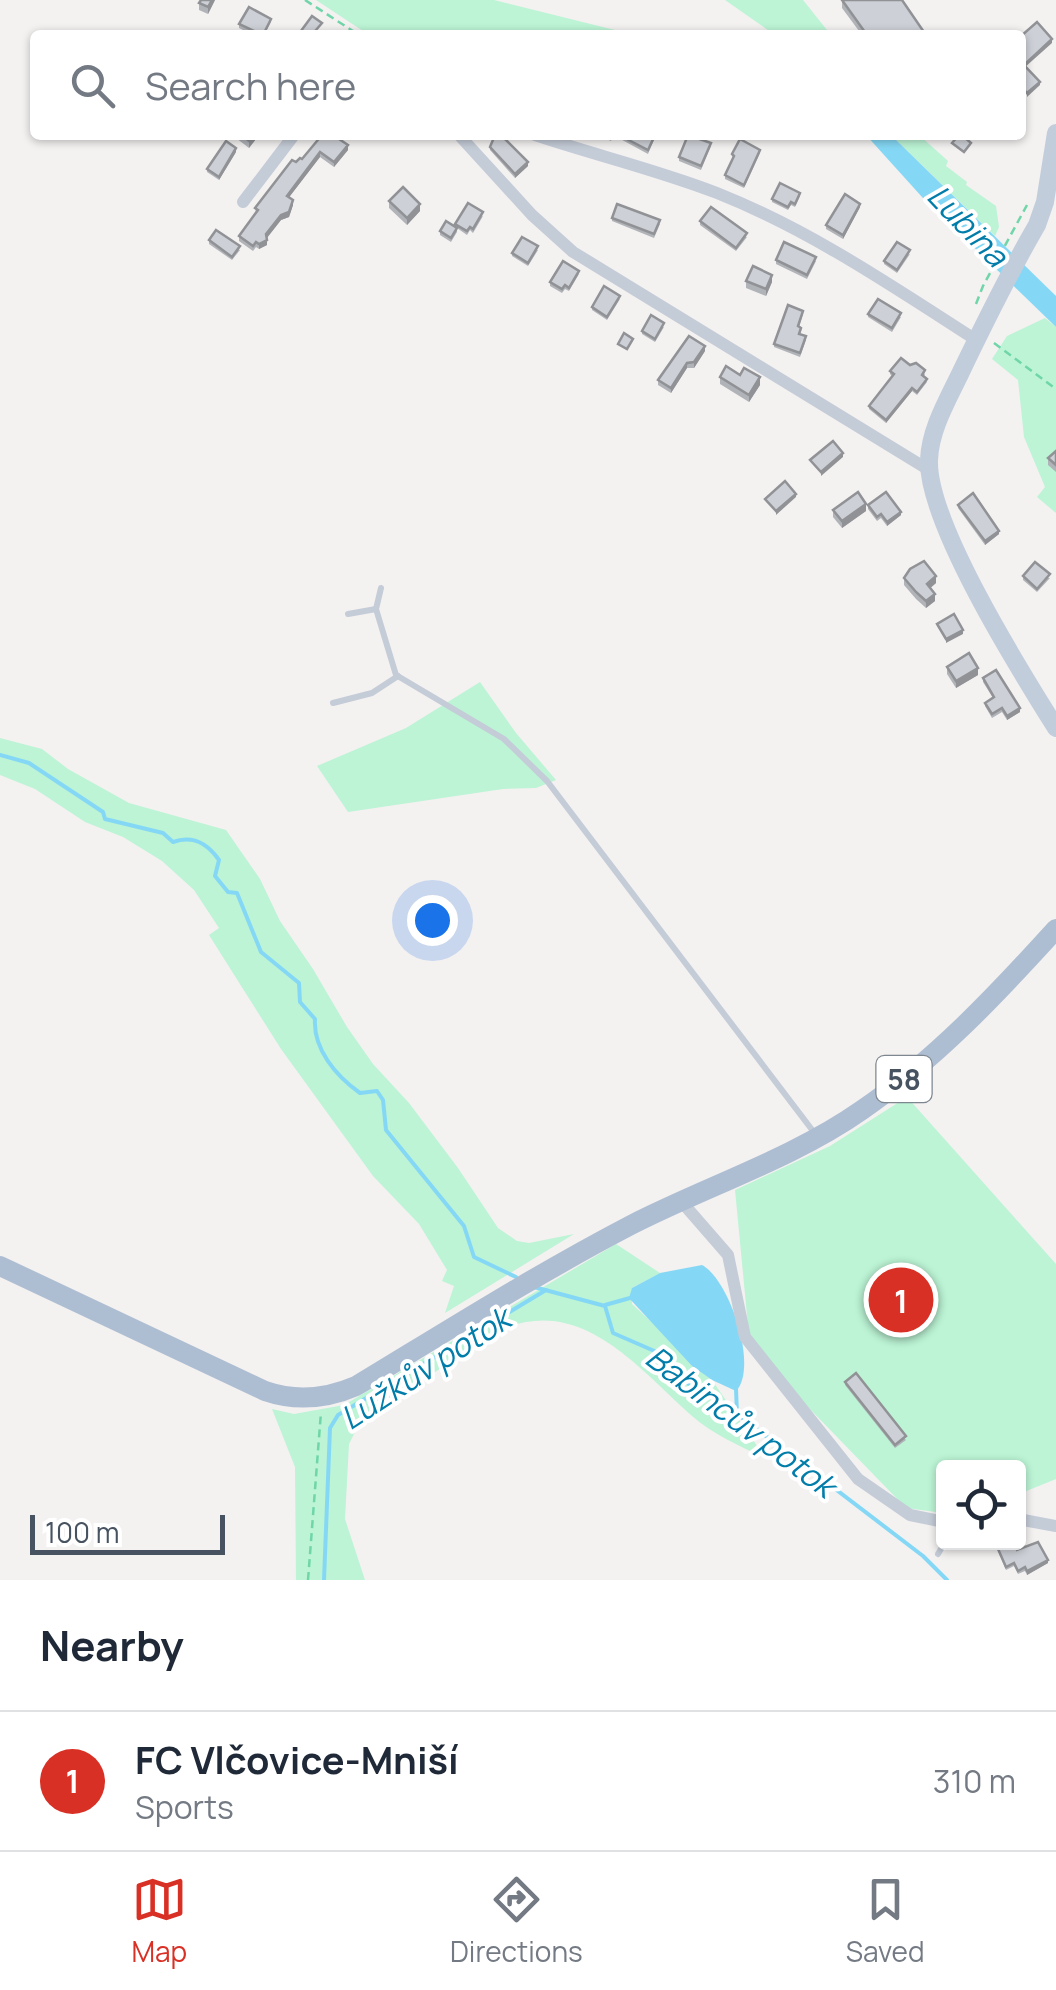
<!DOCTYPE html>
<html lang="en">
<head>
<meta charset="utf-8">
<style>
  body { margin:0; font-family:Manrope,sans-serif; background:#f6f6f7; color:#1f2937 }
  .controls { position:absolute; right:30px; bottom:30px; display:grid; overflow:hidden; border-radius:10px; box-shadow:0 2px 8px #0004 }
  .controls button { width:90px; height:90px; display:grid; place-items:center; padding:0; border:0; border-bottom:2px solid #e0e1e3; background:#fff; color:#1f2937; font:50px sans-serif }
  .scale { position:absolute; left:30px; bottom:25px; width:195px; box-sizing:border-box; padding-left:10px; border:5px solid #475361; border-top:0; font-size:28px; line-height:35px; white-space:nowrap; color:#475361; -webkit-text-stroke:8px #fff; paint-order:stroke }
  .you { position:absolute; left:432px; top:920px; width:35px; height:35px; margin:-25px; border:8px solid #fff; border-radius:50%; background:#1a73e8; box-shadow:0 0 0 15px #1a73e833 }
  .badge { display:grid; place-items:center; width:65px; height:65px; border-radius:50%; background:#d93025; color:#fff; font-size:32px; font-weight:700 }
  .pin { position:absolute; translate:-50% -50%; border:5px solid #fff; box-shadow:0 2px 10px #0006 }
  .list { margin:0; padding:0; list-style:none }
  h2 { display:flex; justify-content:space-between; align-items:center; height:130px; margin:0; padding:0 40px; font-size:42px }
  h2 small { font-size:32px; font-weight:400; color:#747a83 }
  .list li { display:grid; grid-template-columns:65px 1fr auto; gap:30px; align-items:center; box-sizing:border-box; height:140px; padding:0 40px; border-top:2px solid #e0e1e3 }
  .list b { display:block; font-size:38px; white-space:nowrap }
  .list p { margin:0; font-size:32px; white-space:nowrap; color:#747a83 }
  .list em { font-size:32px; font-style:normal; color:#747a83 }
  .icon { flex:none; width:55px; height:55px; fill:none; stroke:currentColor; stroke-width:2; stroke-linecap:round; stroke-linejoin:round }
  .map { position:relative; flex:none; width:1056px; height:1580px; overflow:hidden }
  .search { position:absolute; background:#fff; box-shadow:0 2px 8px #0004; left:30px; right:30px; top:30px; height:110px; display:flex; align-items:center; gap:25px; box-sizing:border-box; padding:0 35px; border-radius:10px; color:#747a83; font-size:38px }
  .sheet { height:270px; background:#fff }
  nav { display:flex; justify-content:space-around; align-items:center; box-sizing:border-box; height:140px; border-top:2px solid #e0e1e3; background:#fff; font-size:28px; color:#747a83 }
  nav a { display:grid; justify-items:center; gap:5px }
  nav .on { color:#d93025 }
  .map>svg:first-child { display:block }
  .green { fill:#bcf4d5 }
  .water { fill:#85d8f5 }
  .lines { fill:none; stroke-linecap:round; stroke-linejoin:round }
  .stream { stroke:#85d8f5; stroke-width:4 }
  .path { stroke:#70d6aa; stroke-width:2.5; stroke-dasharray:8 5; stroke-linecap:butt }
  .lane { stroke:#c4ccd7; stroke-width:6 }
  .street { stroke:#c4ccd7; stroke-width:12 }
  .secondary { stroke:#c2cddc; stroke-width:18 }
  .primary { stroke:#aebed2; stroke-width:20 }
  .wall { fill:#b0b3b8 }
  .shaded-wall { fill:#909296 }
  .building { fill:#cdd0d6; stroke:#909296; stroke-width:2.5 }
  .labels { text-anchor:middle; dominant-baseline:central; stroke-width:8; stroke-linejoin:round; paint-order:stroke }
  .shield { fill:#fff; stroke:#7e8790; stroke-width:2.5 }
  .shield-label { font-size:28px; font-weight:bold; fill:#475361 }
  .water-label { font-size:32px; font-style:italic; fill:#027daa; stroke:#fff }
</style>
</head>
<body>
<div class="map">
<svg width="1056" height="1580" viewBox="0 0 1056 1580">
  <rect width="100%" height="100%" fill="#f4f1f1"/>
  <g class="green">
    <polygon points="316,0 494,0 635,35 369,35"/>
    <polygon points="725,0 803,0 831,35 775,35"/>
    <polygon points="891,135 919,135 948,161 946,166 967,182 966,185 996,206 999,227 995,236"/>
    <polygon points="1045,318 1056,327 1056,513 1037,497 1045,487 1024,437 1018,380 992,359 1007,336"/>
    <polygon points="480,682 516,733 556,780 536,788 503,789 348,812 317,766 406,728"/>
    <polygon points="0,738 42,749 68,769 129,803 226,830 260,879 280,921 313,969 347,1027 373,1064 409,1103 458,1168 498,1228 517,1241 529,1243 574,1234 445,1313 454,1286 442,1281 447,1270 419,1224 373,1176 281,1049 209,935 219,928 194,890 162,861 123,837 85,822 35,789 0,775"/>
    <polygon points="907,1097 1056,1264 1056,1479 1019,1494 1018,1468 944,1468 943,1513 906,1508 805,1404 749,1336 735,1190 830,1146"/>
    <path d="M616,1244L660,1273L632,1288V1304L658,1328L692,1366L712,1380L766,1459C741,1446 713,1435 692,1416C632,1362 575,1288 488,1336L359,1424L349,1444L345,1519L365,1580H296L295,1467L272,1409L294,1414L344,1405Z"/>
  </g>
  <g class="water">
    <polygon points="866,135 891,135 1056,296 1056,327 922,197"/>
    <path d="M702,1265C729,1279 759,1367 736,1391L712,1380L692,1366L629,1298L632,1288L660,1273Z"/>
  </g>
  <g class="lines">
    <g class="stream">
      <path d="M0,755L29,763L103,812L105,819L163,833L173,842C193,835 207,843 219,860L215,876L228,892L237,893L261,952L299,983L300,1002L315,1019C313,1049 336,1076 360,1093L377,1091L383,1100L386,1130L464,1226L474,1257L516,1277"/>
      <polyline points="534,1287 605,1306 613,1333 659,1353 682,1380 724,1404 923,1556 947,1580"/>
      <polyline points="605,1305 630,1298"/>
      <polyline points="736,1389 737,1414"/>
      <polyline points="324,1580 330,1428 338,1415 546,1290"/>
    </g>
    <g class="path">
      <polyline points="305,0 359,35"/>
      <polyline points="976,304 983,286 1027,205"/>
      <polyline points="994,343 1056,389"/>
      <polyline points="308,1580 321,1412"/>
    </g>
    <g class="lane">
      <polyline points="381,588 376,609 396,675 504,739 547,781 816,1135"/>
      <polyline points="348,614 376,609"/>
      <polyline points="333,703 372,693 398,676"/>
      <polyline points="938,1554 945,1542"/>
    </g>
    <g class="street">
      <polyline points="459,135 532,215 573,252 929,470"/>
      <path d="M535,135C595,155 658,170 717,193C810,230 892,286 976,340"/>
      <polyline points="243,202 294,135"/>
      <polyline points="681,1201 728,1255 745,1337 858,1479 910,1515 944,1522"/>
      <polyline points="1018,1519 1056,1526"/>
    </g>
    <path class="secondary" d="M1056,133L1045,202L1037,225C1009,273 984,324 960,374C947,401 930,430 929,460C927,523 1021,672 1056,728"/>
    <path class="primary" d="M0,1266L265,1391C297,1402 326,1399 356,1386C447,1331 537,1274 631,1225C707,1186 792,1159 862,1110C936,1059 996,995 1056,929"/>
  </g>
  <g class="wall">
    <polygon points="215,0 208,14 199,10 199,3"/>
    <polygon points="842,0 926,35 862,35 842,8"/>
    <polygon points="271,22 264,35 253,35 239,28 239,24"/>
    <polygon points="236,135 259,135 249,148 236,138"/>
    <polygon points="322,135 348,150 334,167 320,157 289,197 293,205 289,217 281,220 267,238 267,245 259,249 256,247 253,251 239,241 239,236 256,213 255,208 296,162 302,159"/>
    <polygon points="507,135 506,140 528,166 515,178 490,150 490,147"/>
    <polygon points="597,135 656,135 648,154 613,135 611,141"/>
    <polygon points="711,146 701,170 679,161 679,157"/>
    <polygon points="236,152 219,180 207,172 207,169"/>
    <polygon points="760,153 744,188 725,179 725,175 733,158 732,154"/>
    <polygon points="800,196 795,207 791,205 788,210 772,202 772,199"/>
    <polygon points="389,201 420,211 407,225 389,208"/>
    <polygon points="860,207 843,239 826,229 826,225"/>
    <polygon points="483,216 473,233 470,230 467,235 457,228 457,232 451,242 440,235 440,231 455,227 455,224"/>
    <polygon points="612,218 660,224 654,238 612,221"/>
    <polygon points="700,221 747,237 736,251 700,225"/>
    <polygon points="209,240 240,250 232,260 209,244"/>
    <polygon points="538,250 528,266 512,256 512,253"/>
    <polygon points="910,254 897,273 884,264 884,261"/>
    <polygon points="776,260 816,261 807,279 776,264"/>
    <polygon points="579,274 569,291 565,289 562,293 550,286 550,282"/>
    <polygon points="746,281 772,282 766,296 746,288"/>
    <polygon points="620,299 607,320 592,310 592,307"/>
    <polygon points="803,314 799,327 801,331 800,334 806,340 800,357 774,347 774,344"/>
    <polygon points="868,314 901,317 892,332 868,317"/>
    <polygon points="664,327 655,342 642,334 642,331"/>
    <polygon points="705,351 694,368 687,368 671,393 658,385 658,380"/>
    <polygon points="910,365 925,374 924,376 927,382 917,395 912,391 886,423 869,409 869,406 892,376 890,374 890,371"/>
    <polygon points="740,375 760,385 749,402 720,384 720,377"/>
    <polygon points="1056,451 1056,472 1048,465 1048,458"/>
    <polygon points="868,505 901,515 887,526 881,518 877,521 868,509"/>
    <polygon points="958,505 999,534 985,545 958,508"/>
    <polygon points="833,510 866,511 842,528 833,517"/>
    <polygon points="1023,576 1050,578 1037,592 1023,580"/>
    <polygon points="904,578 936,583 930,588 935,601 926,608 916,599 904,585"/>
    <polygon points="947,667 978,675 956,688 947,674"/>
    <polygon points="983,678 1020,712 1007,720 1002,712 992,718 985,706 985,703 993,698 983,682"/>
    <polygon points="845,1382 906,1440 895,1448 845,1385"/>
    <polygon points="994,1542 1017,1550 1048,1563 1027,1575 1025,1571 1018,1574 1014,1566 1006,1570"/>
  </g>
  <g class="shaded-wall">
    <polygon points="212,0 215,0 208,14 208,7"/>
    <polygon points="1052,39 1052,43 1024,68 1024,65"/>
    <polygon points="1040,82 1040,85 1027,97 1027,93"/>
    <polygon points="253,135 259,135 249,148 249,141"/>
    <polygon points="348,145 348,150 334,167 334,162"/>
    <polygon points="236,148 236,152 219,180 219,177"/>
    <polygon points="320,152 320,157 287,200 287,196"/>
    <polygon points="528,162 528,166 515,178 515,174"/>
    <polygon points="293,200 293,205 289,217 281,220 266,239 266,234"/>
    <polygon points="420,204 420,211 407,225 407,218"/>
    <polygon points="860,204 860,207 843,239 843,235"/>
    <polygon points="267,240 267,245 259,249 259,244"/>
    <polygon points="772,275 772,282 766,296 766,289"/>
    <polygon points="705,346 705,351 694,368 694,362"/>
    <polygon points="687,363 687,368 671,393 671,388"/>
    <polygon points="760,377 760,385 749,402 749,395"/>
    <polygon points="912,388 912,391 886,423 886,420"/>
    <polygon points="843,453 843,457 821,476 821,472"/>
    <polygon points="796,494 796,497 776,515 776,511"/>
    <polygon points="866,504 866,511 842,528 842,521"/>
    <polygon points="901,512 901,515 887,526 887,522"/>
    <polygon points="999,531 999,534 985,545 985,541"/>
    <polygon points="936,576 936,583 927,591 927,584"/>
    <polygon points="935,594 935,601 926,608 926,601"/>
    <polygon points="963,630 963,634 946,643 946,639"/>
    <polygon points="978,668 978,675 956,688 956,681"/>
    <polygon points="1020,708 1020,712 1007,720 1007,716"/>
    <polygon points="1048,1560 1048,1563 1027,1575 1027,1571"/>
  </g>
  <g class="building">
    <polygon points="201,0 212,0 208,7 199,3"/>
    <polygon points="842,0 902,0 926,35 867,35"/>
    <polygon points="249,7 271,19 263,35 239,24"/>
    <polygon points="312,16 322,23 316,30 323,35 298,35"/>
    <polygon points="1037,22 1052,39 1024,65 1040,82 1027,93 1021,86 1021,36"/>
    <polygon points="242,135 253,135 249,141"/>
    <polygon points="322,135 333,135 348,145 334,162 320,152 287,196 293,200 289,212 281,215 266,234 267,240 259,244 256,242 253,246 239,236 258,210 255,208 292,160 296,162 300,158 302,159"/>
    <polygon points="495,135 506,135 505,139 528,162 515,174 490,147"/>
    <polygon points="619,135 655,135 648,150"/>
    <polygon points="688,135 711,143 701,166 679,157"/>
    <polygon points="959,135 962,135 971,143 964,152 952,143"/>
    <polygon points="740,139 760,150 744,185 725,175 734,156 732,154"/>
    <polygon points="226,141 236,148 219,177 207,169"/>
    <polygon points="780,183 800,193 795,204 791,202 788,207 772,199"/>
    <polygon points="403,187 420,204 407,218 389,201"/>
    <polygon points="845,194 860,204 843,235 826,225"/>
    <polygon points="468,203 483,212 473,229 470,227 467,231 455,224"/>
    <polygon points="617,204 660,220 654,234 612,218"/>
    <polygon points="711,207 747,233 736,248 700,221"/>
    <polygon points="446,221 457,228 451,238 440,231"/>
    <polygon points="216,230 240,246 232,257 209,240"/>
    <polygon points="522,237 538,246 528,263 512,253"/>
    <polygon points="784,242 816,257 807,275 776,260"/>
    <polygon points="897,242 910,250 897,270 884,261"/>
    <polygon points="563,261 579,271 569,288 565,285 562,289 550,282"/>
    <polygon points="753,266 772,275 766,289 746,281"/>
    <polygon points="604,286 620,296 607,317 592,307"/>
    <polygon points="878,299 901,313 892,328 868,314"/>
    <polygon points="788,305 803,311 798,326 801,328 799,334 806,336 800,353 774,344"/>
    <polygon points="651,315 664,323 655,339 642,331"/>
    <polygon points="624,333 633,339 627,349 618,344"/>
    <polygon points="689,336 705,346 694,362 687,363 671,388 658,380"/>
    <polygon points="901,358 910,365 916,363 925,370 922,375 927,379 917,392 912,388 886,420 869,406 894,374 890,371"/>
    <polygon points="726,366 740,375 744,368 760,377 749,395 720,377"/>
    <polygon points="833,441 843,453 821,472 810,460"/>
    <polygon points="1056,451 1056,465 1048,458"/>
    <polygon points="785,481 796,494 776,511 765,499"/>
    <polygon points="858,492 866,504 842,521 833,510"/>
    <polygon points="886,492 901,512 887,522 881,514 877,517 868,505"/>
    <polygon points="973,493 999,531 985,541 958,505"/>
    <polygon points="924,561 936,576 927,584 935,594 926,601 916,592 904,578 910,569"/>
    <polygon points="1035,562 1050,574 1037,589 1023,576"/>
    <polygon points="954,614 963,630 946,639 937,624"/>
    <polygon points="969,653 978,668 956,681 947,667"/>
    <polygon points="996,670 1020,708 1007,716 1002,708 992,714 985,703 994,697 983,678"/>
    <polygon points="856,1373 906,1436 895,1445 845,1382"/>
    <polygon points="995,1542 1013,1542 1017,1550 1038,1542 1048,1560 1027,1571 1025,1567 1018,1571 1014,1563 1006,1567"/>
  </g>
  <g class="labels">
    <rect class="shield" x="876.5" y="1056" width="55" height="46" rx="8"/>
    <g class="shield-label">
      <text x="904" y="1079">58</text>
    </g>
    <g class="water-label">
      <text transform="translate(968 225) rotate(46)">Lubina</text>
      <text transform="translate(425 1368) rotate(-33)">Lužkův potok</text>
      <text transform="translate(741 1421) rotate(37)">Babincův potok</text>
    </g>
  </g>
</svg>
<div class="controls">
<button><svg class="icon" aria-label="locate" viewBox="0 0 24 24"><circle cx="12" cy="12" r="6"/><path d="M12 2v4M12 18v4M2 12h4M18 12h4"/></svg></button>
</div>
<div class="scale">100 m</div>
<div class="you"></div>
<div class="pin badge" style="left:901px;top:1300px">1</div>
<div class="search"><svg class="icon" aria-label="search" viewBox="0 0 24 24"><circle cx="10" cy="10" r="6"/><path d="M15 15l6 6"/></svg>Search here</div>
</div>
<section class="sheet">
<h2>Nearby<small></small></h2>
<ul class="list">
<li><span class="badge">1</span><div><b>FC Vlčovice-Mniší</b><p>Sports</p></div><em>310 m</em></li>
</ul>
</section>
<nav>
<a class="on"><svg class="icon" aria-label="map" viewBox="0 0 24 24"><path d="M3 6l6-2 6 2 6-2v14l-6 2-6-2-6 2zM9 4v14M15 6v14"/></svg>Map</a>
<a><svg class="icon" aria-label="directions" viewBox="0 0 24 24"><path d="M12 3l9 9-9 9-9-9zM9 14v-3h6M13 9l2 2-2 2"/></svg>Directions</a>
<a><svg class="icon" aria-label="saved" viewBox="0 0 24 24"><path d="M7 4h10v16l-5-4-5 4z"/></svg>Saved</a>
</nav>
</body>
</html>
